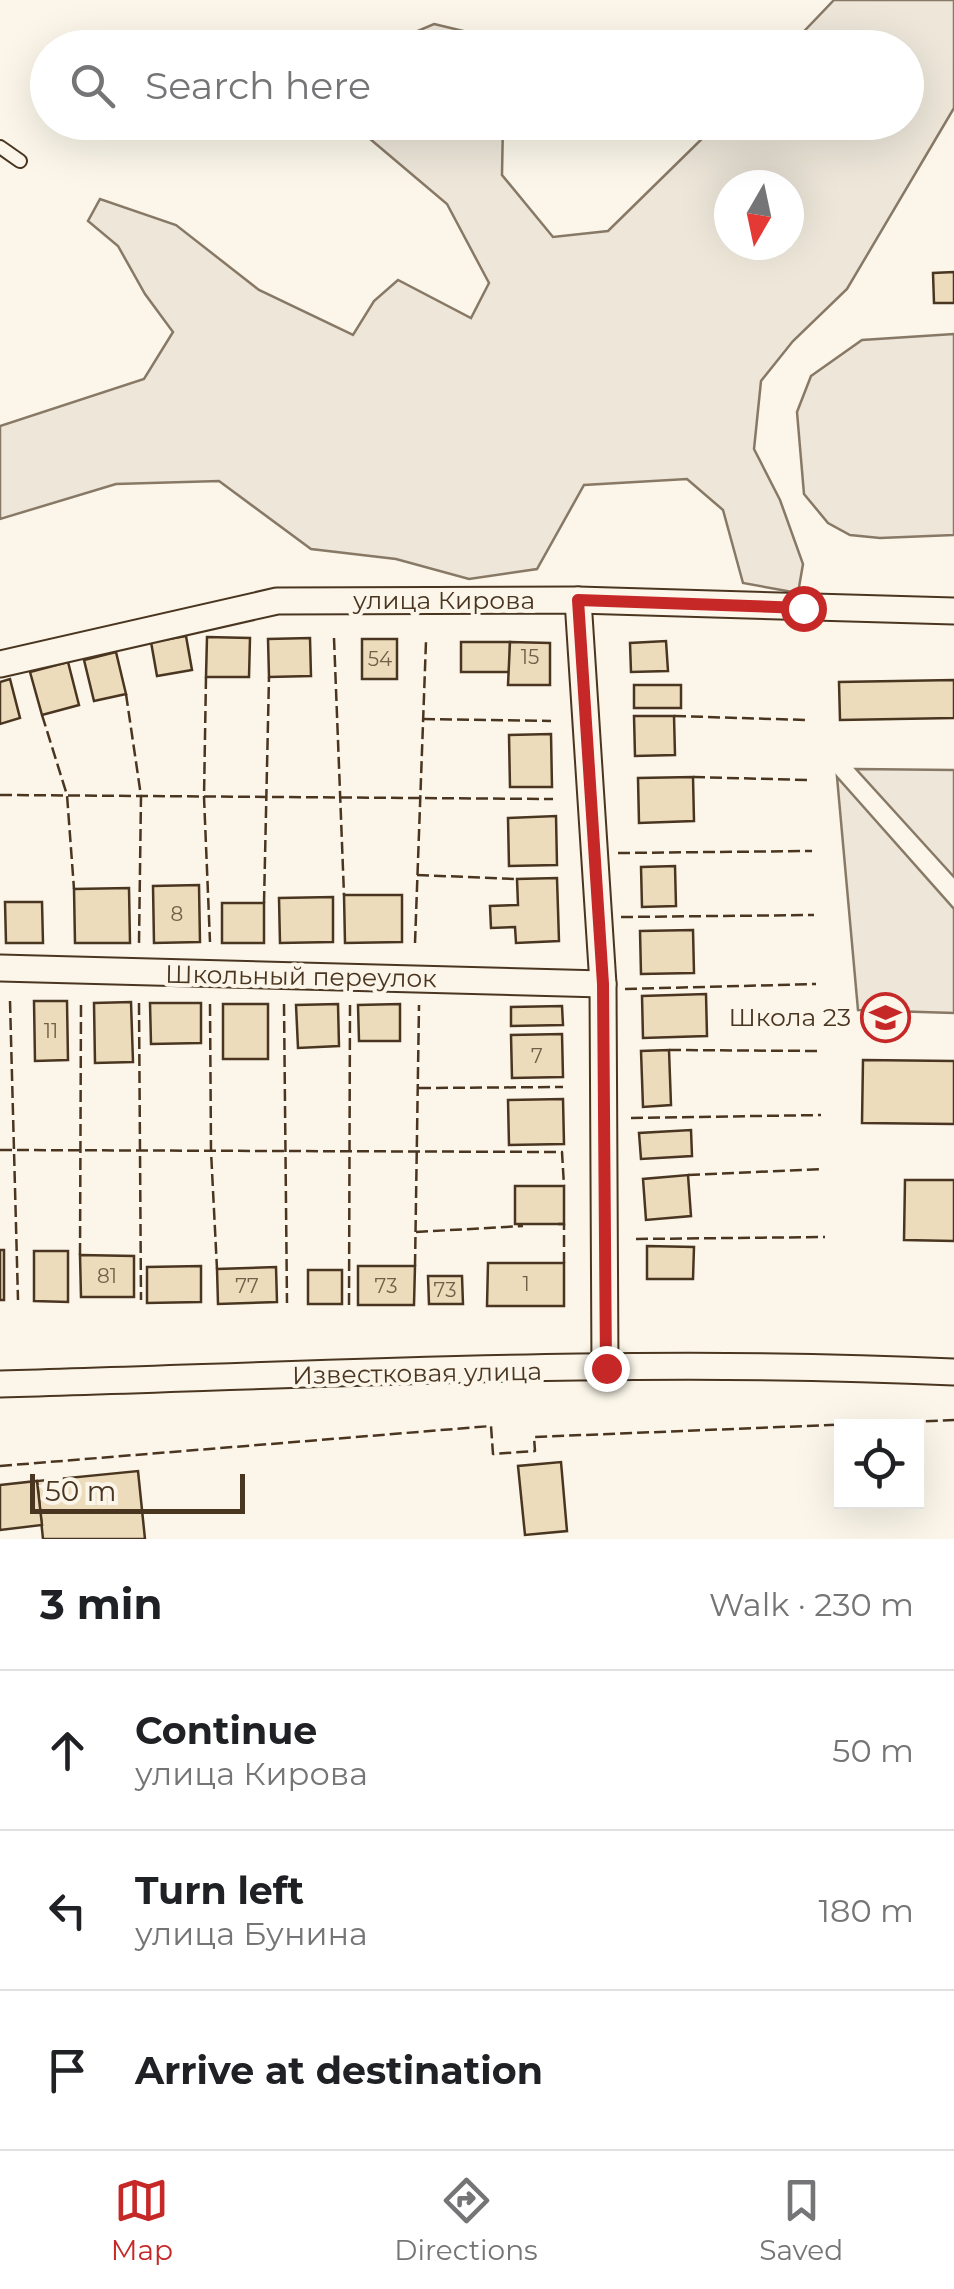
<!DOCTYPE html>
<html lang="en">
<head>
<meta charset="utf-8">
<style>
  body { margin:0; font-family:Montserrat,sans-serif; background:#f2f2f2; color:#202124 }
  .controls { position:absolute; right:30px; bottom:30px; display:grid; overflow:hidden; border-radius:0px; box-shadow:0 10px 40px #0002 }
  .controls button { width:90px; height:90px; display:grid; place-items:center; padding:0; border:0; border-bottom:2px solid #e0e0e0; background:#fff; color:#202124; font:50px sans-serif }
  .compass { position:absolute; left:714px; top:170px; width:90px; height:90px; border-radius:50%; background:#fff; box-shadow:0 10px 40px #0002; rotate:189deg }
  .scale { position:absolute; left:30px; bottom:25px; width:215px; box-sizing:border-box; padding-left:10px; border:5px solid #4a3520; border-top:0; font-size:28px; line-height:35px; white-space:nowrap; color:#4a3520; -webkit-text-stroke:8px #fbf6e9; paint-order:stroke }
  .stop { position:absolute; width:30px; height:30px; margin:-22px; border:8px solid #c62828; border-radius:50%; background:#fff }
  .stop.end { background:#c62828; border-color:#fff; box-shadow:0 2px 10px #0008 }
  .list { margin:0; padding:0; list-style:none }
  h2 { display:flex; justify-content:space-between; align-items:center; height:130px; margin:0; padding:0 40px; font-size:42px }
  h2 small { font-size:32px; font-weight:400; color:#757577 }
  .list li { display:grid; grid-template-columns:65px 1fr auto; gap:30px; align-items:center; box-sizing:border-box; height:160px; padding:0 40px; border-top:2px solid #e0e0e0 }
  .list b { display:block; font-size:38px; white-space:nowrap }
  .list p { margin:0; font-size:32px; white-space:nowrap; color:#757577 }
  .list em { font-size:32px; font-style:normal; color:#757577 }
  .icon { flex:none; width:55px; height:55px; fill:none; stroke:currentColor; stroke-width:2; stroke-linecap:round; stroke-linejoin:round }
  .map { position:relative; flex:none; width:954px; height:1539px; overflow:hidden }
  .search { position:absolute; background:#fff; box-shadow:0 10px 40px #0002; left:30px; right:30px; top:30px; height:110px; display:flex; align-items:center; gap:25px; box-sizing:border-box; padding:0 35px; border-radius:55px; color:#757577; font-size:38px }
  .sheet { height:610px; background:#fff }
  nav { display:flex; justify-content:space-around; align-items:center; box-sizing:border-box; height:140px; border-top:2px solid #e0e0e0; background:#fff; font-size:28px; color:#757577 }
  nav a { display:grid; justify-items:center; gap:5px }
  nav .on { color:#c62828 }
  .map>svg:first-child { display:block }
  .green { fill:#ede6d9; stroke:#887966; stroke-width:2.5; fill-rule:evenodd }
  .building { fill:#ecdcbc; stroke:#4a3520; stroke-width:2.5 }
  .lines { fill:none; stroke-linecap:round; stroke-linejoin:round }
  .service-casing { stroke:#4a3520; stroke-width:16 }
  .minor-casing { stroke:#4a3520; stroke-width:29 }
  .service { stroke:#fbf6e9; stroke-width:12 }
  .minor { stroke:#fbf6e9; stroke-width:25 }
  .fence { stroke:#4a3520; stroke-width:2.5; stroke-dasharray:12 5; stroke-linecap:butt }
  .route { stroke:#c62828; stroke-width:12 }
  .labels { text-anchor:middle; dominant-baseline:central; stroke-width:8; stroke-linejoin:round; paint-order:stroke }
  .number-label { font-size:20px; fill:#725f47 }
  .street-label { font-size:25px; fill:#4a3520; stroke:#fbf6e9 }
  .poi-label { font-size:25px; fill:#4a3520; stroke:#fbf6e9; text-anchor:end }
</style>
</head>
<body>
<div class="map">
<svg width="954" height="1539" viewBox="0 0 954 1539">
  <rect width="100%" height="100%" fill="#fbf6e9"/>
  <g class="green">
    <path d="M834,0H954V108L847,289L793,341L761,381L754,449L780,500L803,564L798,593L743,583L723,510L687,479L584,485L537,569L469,579L396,559L311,549L219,481L116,484L0,519V426L144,379L173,332L145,294L118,246L88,221L100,199L176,225L259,290L353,335L374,301L398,280L471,318L489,283L447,204L363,133L360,123H503L502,175L553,237L608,231L718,123L906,122V48L789,47ZM789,185V245H729V185Z"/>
    <polygon points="434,24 472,33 480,47 380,47"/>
    <polygon points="954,334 954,535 880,538 850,535 828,523 804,494 797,412 811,376 862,340"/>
    <polygon points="856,769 954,770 954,877"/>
    <polygon points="837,777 954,909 954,1013 858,1010"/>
  </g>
  <g class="building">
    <polygon points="954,272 954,303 934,303 933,273"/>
    <polygon points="186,636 192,670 157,676 151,642"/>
    <polygon points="207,637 250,638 249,677 206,677"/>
    <polygon points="310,638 311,676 269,677 268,639"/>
    <rect x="362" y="639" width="35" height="40"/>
    <polygon points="666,641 668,671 631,672 630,643"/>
    <rect x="461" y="642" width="49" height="30"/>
    <polygon points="510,642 550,643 550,685 508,685"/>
    <polygon points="116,652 126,694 94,701 84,660"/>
    <polygon points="68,662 79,705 42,715 30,672"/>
    <polygon points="10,679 20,718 0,724 0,682"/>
    <polygon points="954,680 954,718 840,720 839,682"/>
    <rect x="634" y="685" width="47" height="23"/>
    <polygon points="634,716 674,716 675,755 635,756"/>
    <polygon points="551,734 552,787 510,787 509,735"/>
    <polygon points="693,777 694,821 639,823 638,778"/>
    <polygon points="556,816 557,865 509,866 508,818"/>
    <polygon points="675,866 676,906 642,907 641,867"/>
    <polygon points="557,878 559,941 516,943 515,927 491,928 490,906 518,905 517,879"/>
    <polygon points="199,885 200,942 154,943 153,886"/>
    <polygon points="129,888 130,943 75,943 74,889"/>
    <polygon points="344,895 402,895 402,942 345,943"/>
    <polygon points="333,897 333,942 280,943 279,898"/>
    <polygon points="5,902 42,902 43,943 6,943"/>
    <rect x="222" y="903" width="42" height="40"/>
    <polygon points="693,930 694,973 641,974 640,931"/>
    <polygon points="706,994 707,1036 643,1038 642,996"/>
    <polygon points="34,1001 67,1001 68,1060 35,1061"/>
    <polygon points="131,1002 133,1062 95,1063 94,1003"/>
    <polygon points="150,1003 201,1003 201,1043 151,1044"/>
    <rect x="223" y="1004" width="45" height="55"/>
    <polygon points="338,1004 339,1046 298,1048 296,1005"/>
    <polygon points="400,1004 400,1041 359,1041 358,1005"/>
    <polygon points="562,1006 563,1025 511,1026 511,1007"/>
    <polygon points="562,1034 563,1077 512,1078 511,1035"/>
    <polygon points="669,1050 671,1105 643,1107 641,1051"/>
    <polygon points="863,1060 954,1061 954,1124 862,1123"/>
    <polygon points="563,1099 564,1144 509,1145 508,1100"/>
    <polygon points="691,1130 692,1156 641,1159 639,1133"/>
    <polygon points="688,1175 691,1216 646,1220 643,1179"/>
    <polygon points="905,1180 954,1180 954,1241 904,1240"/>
    <rect x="515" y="1186" width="49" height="38"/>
    <polygon points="647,1246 694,1247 693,1279 647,1279"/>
    <rect x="0" y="1250" width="4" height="50"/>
    <polygon points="34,1251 68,1251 68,1302 34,1301"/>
    <polygon points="80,1255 134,1256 134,1297 81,1297"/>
    <polygon points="488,1263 564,1263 564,1306 487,1306"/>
    <polygon points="201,1266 201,1302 147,1303 147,1267"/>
    <polygon points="358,1266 415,1266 414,1305 358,1305"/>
    <polygon points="276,1267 277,1302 218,1304 217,1269"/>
    <rect x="308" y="1270" width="34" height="34"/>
    <polygon points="428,1276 462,1276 463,1304 429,1304"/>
    <polygon points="561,1462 567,1531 525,1535 518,1466"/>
    <polygon points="138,1471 145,1539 43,1539 37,1481"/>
    <polygon points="37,1481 42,1525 0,1530 0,1485"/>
  </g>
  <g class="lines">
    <defs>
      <polyline id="service" points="0,147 20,161"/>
      <g id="minor">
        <polyline points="578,600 603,984 605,1368"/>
        <polyline points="0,664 277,601 578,600 954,611"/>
        <polyline points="0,968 603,984"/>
        <path d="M0,1384C317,1375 637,1357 954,1372"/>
      </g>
    </defs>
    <use href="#service" class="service-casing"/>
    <use href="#minor" class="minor-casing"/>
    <use href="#service" class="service"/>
    <use href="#minor" class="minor"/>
    <g class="fence">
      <polyline points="334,638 344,895"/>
      <polyline points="206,677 204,797 210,942"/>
      <polyline points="126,694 141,796 139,943"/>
      <polyline points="42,715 67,795 74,889"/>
      <polyline points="674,716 807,720"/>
      <polyline points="423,719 551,721"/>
      <polyline points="693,777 809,780"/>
      <polyline points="0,795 553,799"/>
      <polyline points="618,853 812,851"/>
      <polyline points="417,875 517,879"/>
      <polyline points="264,903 269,677"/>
      <polyline points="621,917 814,915"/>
      <polyline points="415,943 426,641"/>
      <polyline points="625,989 816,984"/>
      <polyline points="10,1001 18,1300"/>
      <polyline points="139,1003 141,1300"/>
      <polyline points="210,1004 211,1151 217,1269"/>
      <polyline points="284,1004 287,1303"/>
      <polyline points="669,1050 819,1051"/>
      <polyline points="419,1088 563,1087"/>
      <polyline points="631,1118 821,1115"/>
      <polyline points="0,1150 562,1152 564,1186"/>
      <polyline points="688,1175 823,1169"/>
      <polyline points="558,1224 564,1224 564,1263"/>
      <polyline points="416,1232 523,1226"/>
      <polyline points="636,1239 825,1237"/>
      <polyline points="80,1255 81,1002"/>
      <polyline points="415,1266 419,1005"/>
      <polyline points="349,1305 350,1005"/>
      <polyline points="0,1466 491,1426 493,1454 535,1451 534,1437 954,1420"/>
    </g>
  </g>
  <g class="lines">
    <polyline class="route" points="606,1368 603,984 578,600 803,608"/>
  </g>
  <defs>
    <symbol id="school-ring" viewBox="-11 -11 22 22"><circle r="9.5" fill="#fbf6e9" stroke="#c62828" stroke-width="1.5"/><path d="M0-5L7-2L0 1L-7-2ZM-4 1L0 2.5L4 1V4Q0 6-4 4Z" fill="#c62828"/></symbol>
  </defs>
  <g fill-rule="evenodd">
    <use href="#school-ring" x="858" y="990" width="55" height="55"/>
  </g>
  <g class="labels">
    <g class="number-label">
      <text x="530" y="657">15</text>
      <text x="380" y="659">54</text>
      <text x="177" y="914">8</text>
      <text x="51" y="1031">11</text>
      <text x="537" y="1056">7</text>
      <text x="107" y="1276">81</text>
      <text x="526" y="1284">1</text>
      <text x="247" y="1286">77</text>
      <text x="386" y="1286">73</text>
      <text x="445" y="1290">73</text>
    </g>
    <g class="street-label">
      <text x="444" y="600">улица Кирова</text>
      <text transform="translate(301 976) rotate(1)">Школьный переулок</text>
      <text transform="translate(417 1373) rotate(-1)">Известковая улица</text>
    </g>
    <g class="poi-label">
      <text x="851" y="1017">Школа 23</text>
    </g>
  </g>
</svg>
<div class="controls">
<button><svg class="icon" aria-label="locate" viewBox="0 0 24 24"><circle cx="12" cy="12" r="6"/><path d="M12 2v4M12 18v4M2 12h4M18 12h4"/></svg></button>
</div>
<svg class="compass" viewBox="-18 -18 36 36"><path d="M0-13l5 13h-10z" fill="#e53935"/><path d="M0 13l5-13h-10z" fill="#757577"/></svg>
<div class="scale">50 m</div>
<div class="stop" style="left:803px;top:608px"></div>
<div class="stop end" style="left:606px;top:1368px"></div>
<div class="search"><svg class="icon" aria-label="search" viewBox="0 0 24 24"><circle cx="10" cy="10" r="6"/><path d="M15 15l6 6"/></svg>Search here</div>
</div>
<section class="sheet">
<h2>3 min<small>Walk · 230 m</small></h2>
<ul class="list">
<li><svg class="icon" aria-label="ahead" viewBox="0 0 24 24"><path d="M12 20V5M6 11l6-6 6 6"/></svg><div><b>Continue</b><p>улица Кирова</p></div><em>50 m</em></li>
<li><svg class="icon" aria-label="left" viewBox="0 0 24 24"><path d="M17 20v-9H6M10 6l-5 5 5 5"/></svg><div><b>Turn left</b><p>улица Бунина</p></div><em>180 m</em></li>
<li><svg class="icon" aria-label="arrive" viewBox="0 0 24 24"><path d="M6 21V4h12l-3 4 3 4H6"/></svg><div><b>Arrive at destination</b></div></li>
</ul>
</section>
<nav>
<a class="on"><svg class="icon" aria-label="map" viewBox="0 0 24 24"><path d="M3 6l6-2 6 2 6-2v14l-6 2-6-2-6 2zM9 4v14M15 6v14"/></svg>Map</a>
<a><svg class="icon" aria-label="directions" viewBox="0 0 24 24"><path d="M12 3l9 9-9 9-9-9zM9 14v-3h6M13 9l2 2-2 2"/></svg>Directions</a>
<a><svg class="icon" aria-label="saved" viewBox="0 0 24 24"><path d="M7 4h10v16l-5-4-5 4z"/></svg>Saved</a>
</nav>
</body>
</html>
